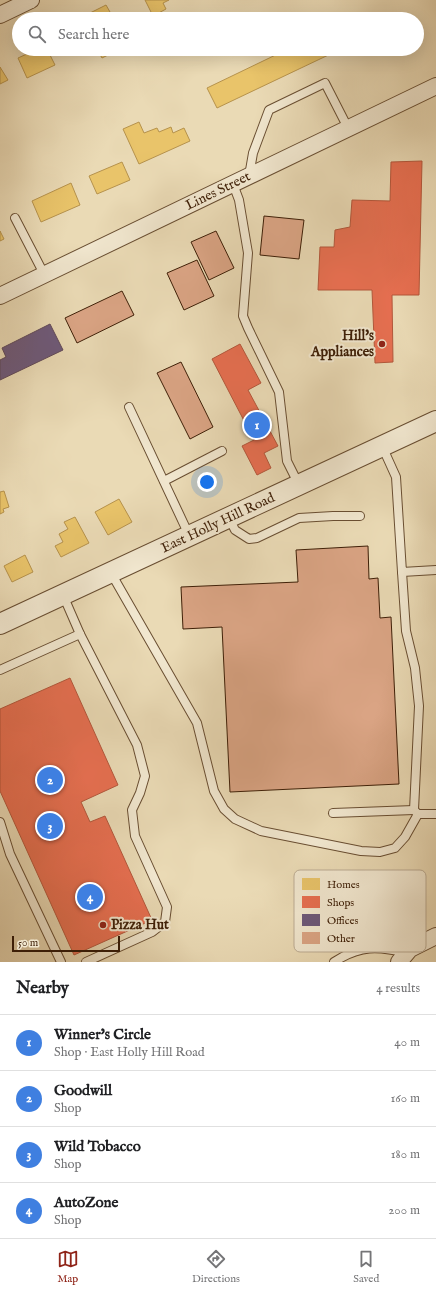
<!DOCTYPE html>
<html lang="en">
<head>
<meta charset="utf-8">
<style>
  body { margin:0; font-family:"IM FELL English",serif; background:#f2f2f2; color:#202124 }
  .scale { position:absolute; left:12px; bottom:10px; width:108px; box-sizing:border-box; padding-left:4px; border:2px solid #3e1f07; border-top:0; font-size:11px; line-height:14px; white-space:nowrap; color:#3e1f07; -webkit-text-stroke:3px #f1e7cf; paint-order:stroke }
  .you { position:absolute; left:207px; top:482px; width:14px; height:14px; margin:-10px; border:3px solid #fff; border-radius:50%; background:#1a73e8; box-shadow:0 0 0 6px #1a73e833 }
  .badge { display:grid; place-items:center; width:26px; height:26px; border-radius:50%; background:#8f2418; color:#fff; font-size:13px; font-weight:700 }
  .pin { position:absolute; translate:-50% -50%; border:2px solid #fff; box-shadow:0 1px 4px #0006 }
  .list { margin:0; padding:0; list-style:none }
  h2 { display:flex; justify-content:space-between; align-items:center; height:52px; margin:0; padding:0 16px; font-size:17px }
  h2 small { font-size:13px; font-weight:400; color:#757577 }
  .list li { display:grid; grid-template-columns:26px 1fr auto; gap:12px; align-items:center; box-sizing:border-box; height:56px; padding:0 16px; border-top:1px solid #e0e0e0 }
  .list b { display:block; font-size:15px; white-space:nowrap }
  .list p { margin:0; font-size:13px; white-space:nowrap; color:#757577 }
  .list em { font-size:13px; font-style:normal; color:#757577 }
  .icon { flex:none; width:22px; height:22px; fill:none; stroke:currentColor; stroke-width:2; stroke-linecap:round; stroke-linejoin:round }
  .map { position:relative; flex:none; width:436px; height:962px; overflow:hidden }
  .search { position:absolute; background:#fff; box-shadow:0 4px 16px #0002; left:12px; right:12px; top:12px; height:44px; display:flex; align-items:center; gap:10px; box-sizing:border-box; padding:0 14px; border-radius:22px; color:#757577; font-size:15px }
  .sheet { height:276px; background:#fff }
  nav { display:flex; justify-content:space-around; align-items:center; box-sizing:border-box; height:56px; border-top:1px solid #e0e0e0; background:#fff; font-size:11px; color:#757577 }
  nav a { display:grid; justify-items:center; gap:2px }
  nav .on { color:#8f2418 }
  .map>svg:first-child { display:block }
  .homes { fill:#e9c46a; stroke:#b6924c }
  .shops { fill:#e76f51; stroke:#b4573b }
  .offices { fill:#6d597a; stroke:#5f4858 }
  .building { fill:#daa484; stroke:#3e1f07 }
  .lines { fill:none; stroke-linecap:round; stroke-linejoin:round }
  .service-casing { stroke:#694e32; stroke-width:10 }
  .minor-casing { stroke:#694e32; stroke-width:18 }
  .tertiary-casing { stroke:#694e32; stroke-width:22 }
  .service { stroke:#f1e7cf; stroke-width:8 }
  .minor { stroke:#f1e7cf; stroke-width:16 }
  .tertiary { stroke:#f1e7cf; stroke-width:20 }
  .poi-dot { fill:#8f2418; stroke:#f1e7cf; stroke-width:1.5 }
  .labels { text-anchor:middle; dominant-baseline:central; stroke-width:4; stroke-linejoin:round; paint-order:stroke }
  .street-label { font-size:14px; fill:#3e1f07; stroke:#f1e7cf }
  .poi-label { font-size:14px; font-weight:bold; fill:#3e1f07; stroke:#f1e7cf; text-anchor:end }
  .key { fill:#f1e7cf; stroke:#bbab93; stroke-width:1 }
  .key-label { font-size:11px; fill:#3e1f07 }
</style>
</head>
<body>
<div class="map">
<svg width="436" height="962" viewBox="0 0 436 962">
  <rect width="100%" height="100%" fill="#eadab5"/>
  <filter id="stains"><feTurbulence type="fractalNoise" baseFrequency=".005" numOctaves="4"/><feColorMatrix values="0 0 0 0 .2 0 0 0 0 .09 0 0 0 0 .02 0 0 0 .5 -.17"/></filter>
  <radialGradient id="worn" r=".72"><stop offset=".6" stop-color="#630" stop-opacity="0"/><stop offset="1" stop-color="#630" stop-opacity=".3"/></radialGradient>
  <g class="homes">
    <polygon points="145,0 169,0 163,3 166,9 153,16"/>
    <polygon points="106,5 114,19 78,19"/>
    <polygon points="38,49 47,49 55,65 27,78 18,58"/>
    <polygon points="97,49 120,49 102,58"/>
    <polygon points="288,49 341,49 217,108 207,88"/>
    <polygon points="0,67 8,80 0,84"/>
    <polygon points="139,122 144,133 157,128 159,132 171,127 173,133 184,128 190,141 139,164 123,129"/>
    <polygon points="122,162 130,180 97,194 89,176"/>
    <polygon points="71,183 80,205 41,222 32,201"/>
    <polygon points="0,231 4,239 0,241"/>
    <polygon points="4,491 9,507 3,509 4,512 0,514 0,492"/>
    <polygon points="119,499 132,522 108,535 95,512"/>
    <polygon points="75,517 89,543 61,557 55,546 63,542 59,534 68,529 64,522"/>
    <polygon points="25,555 33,572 12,582 4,566"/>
  </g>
  <g class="shops">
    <polygon points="422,161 419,295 392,295 393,362 375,363 372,290 318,290 320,247 334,247 335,230 350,227 352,200 390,201 391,162"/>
    <polygon points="240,344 261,383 248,390 278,446 264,453 271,468 257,475 242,446 254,440 212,359"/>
    <polygon points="70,678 118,785 81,802 90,822 105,816 152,920 74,955 0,791 0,709"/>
  </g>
  <polygon class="offices" points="50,324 63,350 0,380 0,360 6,357 2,348"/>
  <g class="building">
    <polygon points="264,216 304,220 299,259 260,255"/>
    <polygon points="216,231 234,268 209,280 191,242"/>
    <polygon points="197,260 214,296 184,310 167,273"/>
    <polygon points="122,291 134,315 77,343 65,318"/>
    <polygon points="181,362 213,427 190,439 157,373"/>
    <polygon points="368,546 369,579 378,578 380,618 391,617 399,784 230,792 222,627 183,629 181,587 298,582 296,550"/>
  </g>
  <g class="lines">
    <defs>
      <g id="service">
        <polyline points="249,176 253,153 269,110 325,83 348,128"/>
        <polyline points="233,184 239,200 248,253 243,316 248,328 279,392 287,461 299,485"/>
        <polyline points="15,218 44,274"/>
        <polyline points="129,407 189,535"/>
        <polyline points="382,446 396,477 402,572 436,570"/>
        <polyline points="164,481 222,451"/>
        <polyline points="229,518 235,530 249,539 257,538 299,518 333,516 360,516"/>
        <polyline points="402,572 406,631 415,668 419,706 414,810 418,814 436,814"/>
        <polyline points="111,573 197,723 214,791 224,809 235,819 261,831 361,851 380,852 395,848 405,837 418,814"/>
        <polyline points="63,595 80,634 137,745 145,776 140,793 132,810 135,836 167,907 165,922 152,932 86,962"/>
        <polyline points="0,670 80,634"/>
        <polyline points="333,813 414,810"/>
        <polyline points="0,822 10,854 61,962"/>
        <path d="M334,962C360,945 378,946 407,953"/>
      </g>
      <g id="minor">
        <polyline points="0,15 31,0"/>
        <polyline points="0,296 436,86"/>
        <polyline points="399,962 410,949 436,936"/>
      </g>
      <polyline id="tertiary" points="0,624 436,421"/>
    </defs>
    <use href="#service" class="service-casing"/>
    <use href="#minor" class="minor-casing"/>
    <use href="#tertiary" class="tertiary-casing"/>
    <use href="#service" class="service"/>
    <use href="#minor" class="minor"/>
    <use href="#tertiary" class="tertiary"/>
  </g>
  <g class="poi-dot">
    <circle cx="382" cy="344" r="4"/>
    <circle cx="103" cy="925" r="4"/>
  </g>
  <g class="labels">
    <g class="street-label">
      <text transform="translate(218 191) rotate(-26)">Lines Street</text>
      <text transform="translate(218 523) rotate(-25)">East Holly Hill Road</text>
    </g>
    <g class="poi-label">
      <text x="374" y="336">Hill's<tspan x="374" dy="16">Appliances</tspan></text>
      <text x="111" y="925" text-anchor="start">Pizza Hut</text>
    </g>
  </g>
  <rect x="294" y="870" width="132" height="82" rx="6" class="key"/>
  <rect x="302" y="878" width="18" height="12" fill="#e9c46a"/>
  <rect x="302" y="896" width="18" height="12" fill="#e76f51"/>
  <rect x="302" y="914" width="18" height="12" fill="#6d597a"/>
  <rect x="302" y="932" width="18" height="12" fill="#daa484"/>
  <g class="key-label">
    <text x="327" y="888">Homes</text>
    <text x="327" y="906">Shops</text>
    <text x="327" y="924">Offices</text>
    <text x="327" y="942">Other</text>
  </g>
  <rect width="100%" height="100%" filter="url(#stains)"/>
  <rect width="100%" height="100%" fill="url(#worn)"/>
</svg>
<div class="scale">50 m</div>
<div class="you"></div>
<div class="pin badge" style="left:257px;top:425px;background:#3f7fe0">1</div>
<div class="pin badge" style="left:50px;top:780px;background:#3f7fe0">2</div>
<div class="pin badge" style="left:50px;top:826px;background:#3f7fe0">3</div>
<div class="pin badge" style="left:90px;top:897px;background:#3f7fe0">4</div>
<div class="search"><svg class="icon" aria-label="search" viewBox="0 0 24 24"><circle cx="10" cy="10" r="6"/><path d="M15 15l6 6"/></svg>Search here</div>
</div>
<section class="sheet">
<h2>Nearby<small>4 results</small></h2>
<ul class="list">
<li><span class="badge" style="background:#3f7fe0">1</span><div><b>Winner's Circle</b><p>Shop · East Holly Hill Road</p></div><em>40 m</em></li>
<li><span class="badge" style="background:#3f7fe0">2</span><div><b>Goodwill</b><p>Shop</p></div><em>160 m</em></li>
<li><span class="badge" style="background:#3f7fe0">3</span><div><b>Wild Tobacco</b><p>Shop</p></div><em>180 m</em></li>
<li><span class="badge" style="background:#3f7fe0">4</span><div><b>AutoZone</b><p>Shop</p></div><em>200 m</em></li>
</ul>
</section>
<nav>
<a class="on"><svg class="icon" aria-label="map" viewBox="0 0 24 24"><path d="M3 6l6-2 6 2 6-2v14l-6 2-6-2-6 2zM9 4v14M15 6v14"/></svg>Map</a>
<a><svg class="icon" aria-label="directions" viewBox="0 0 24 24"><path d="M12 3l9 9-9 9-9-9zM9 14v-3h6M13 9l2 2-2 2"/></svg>Directions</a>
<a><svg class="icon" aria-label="saved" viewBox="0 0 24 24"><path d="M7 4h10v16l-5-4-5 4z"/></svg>Saved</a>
</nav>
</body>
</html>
